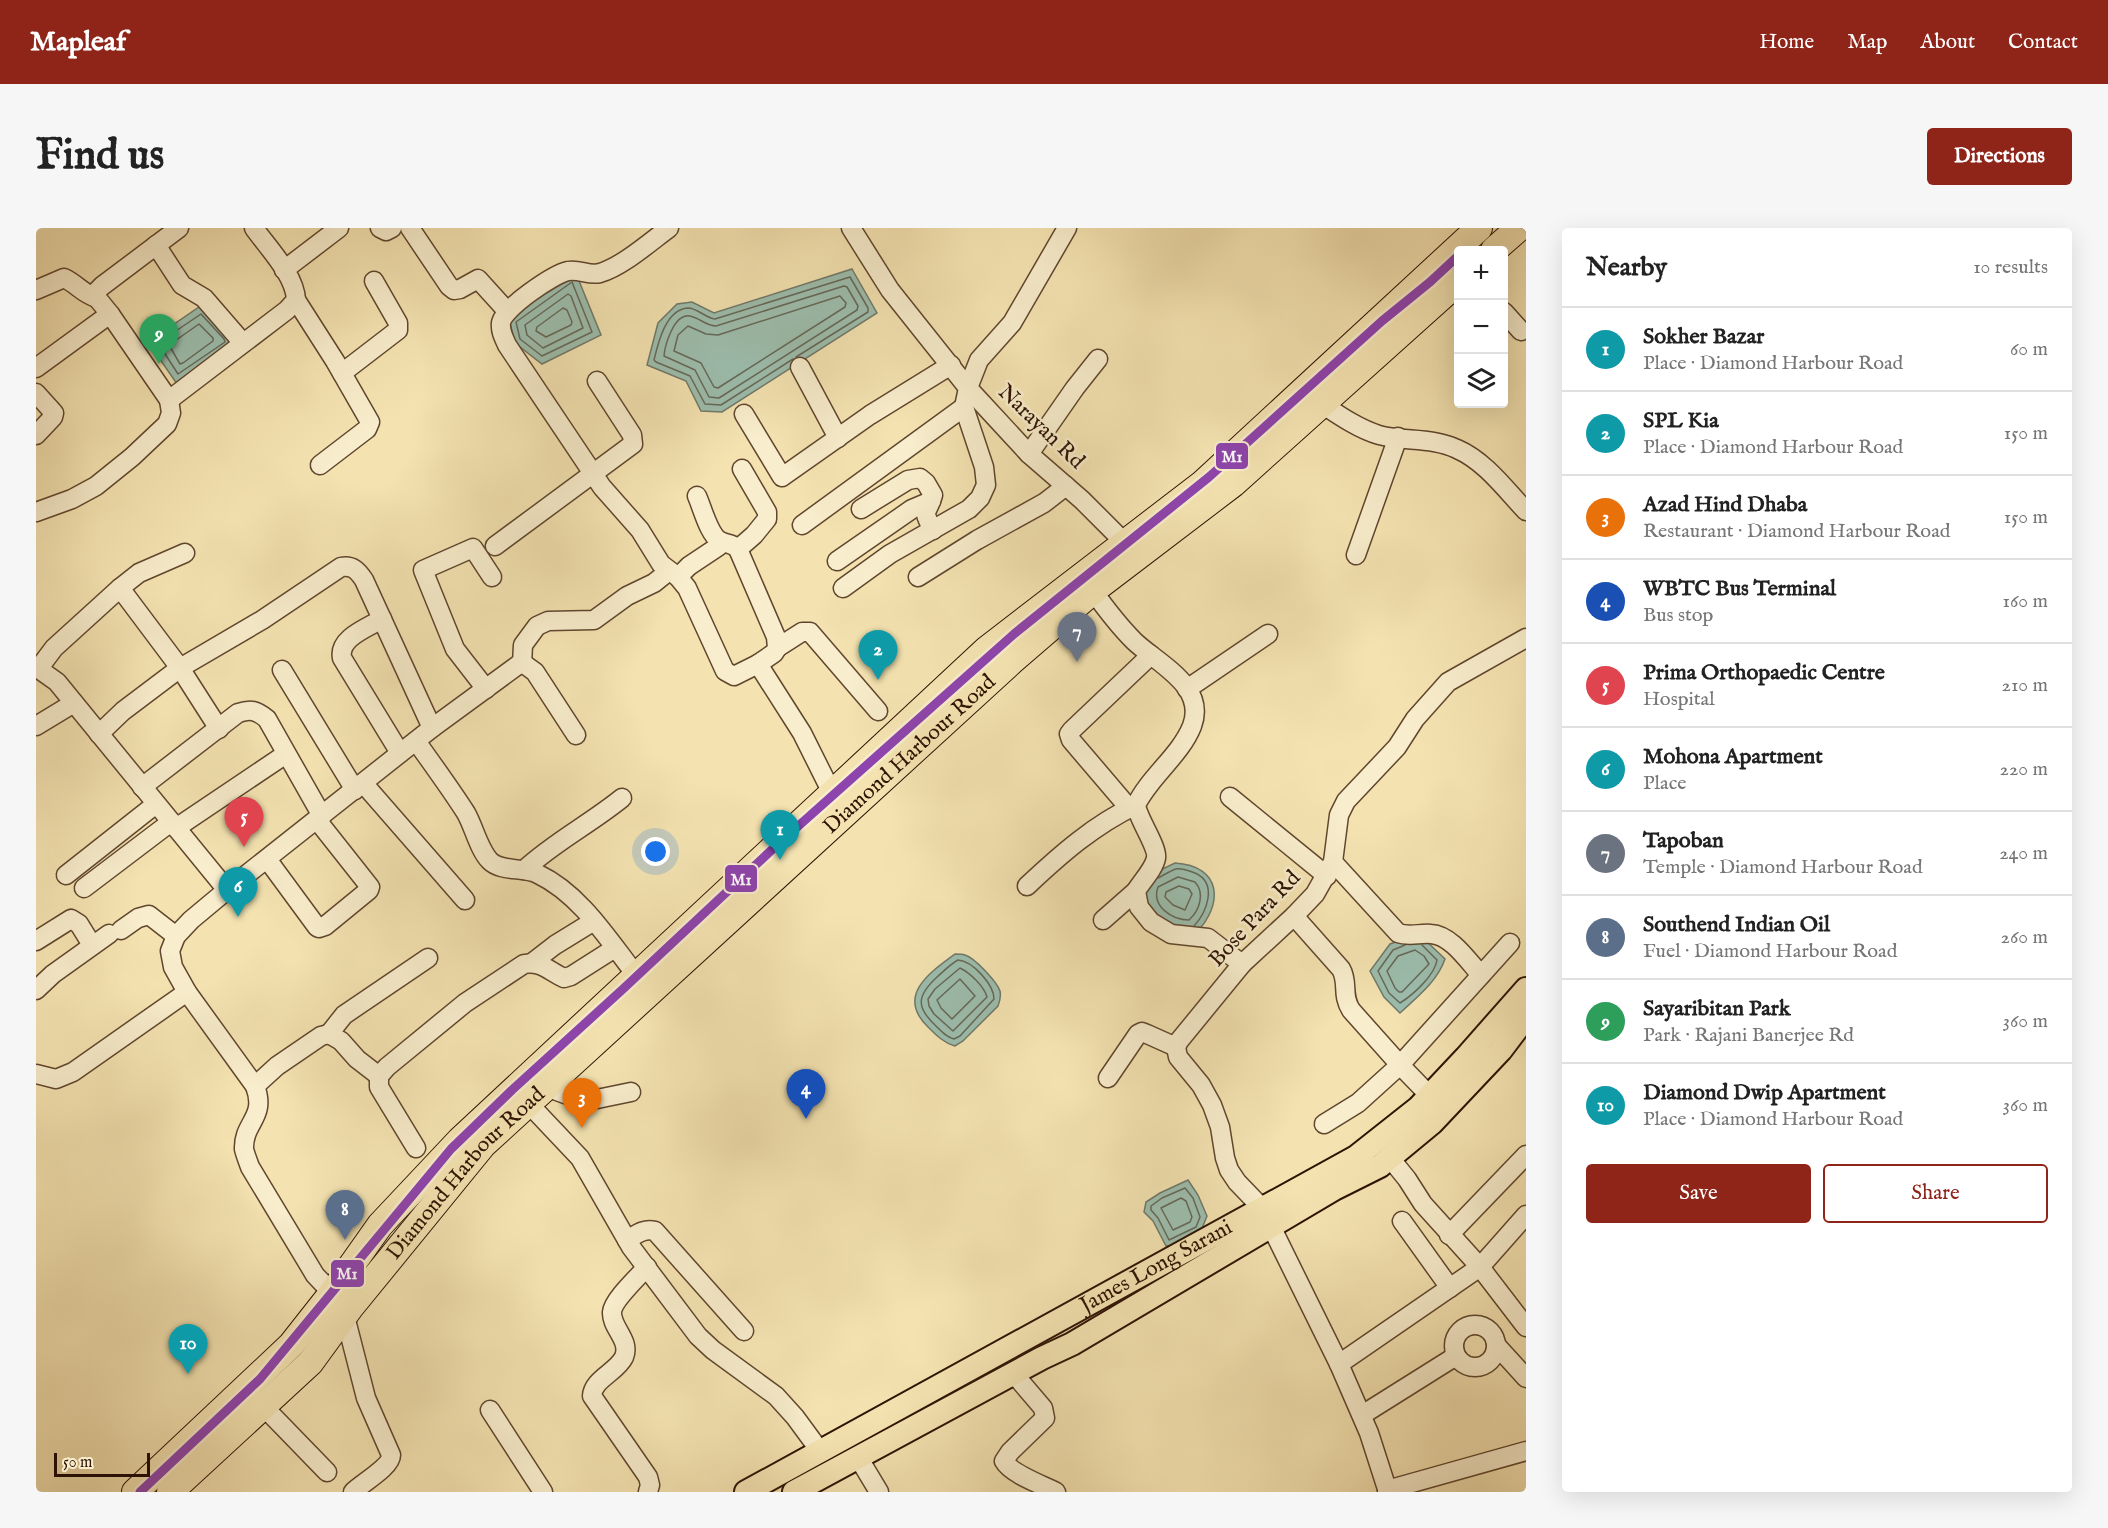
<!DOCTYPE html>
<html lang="en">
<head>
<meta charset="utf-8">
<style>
  body { margin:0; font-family:"IM FELL English",serif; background:#f6f6f6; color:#222 }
  .controls { position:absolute; right:18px; top:18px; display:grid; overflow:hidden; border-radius:6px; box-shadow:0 6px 24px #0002 }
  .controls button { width:54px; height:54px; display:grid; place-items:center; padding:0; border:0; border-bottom:2px solid #e0e0e0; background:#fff; color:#222; font:30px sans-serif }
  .scale { position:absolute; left:18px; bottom:15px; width:96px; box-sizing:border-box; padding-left:6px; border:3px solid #2e1203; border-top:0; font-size:16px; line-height:21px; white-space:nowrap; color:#2e1203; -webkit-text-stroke:4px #f8edcc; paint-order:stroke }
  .you { position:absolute; left:620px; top:624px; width:21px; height:21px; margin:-15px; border:4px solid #fff; border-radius:50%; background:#1a73e8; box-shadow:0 0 0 9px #1a73e833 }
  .badge { display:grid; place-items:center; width:39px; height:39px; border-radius:50%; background:#8f2418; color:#fff; font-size:20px; font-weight:700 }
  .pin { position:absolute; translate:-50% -50px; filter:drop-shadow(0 2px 3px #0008) }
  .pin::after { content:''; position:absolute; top:32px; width:21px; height:18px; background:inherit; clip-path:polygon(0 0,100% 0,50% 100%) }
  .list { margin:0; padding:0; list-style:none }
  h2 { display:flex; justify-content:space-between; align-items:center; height:78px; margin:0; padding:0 24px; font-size:26px }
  h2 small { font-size:20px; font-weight:400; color:#767676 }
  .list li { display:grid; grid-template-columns:39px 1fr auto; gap:18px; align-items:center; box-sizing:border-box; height:84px; padding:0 24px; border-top:2px solid #e0e0e0 }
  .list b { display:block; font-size:22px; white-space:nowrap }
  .list p { margin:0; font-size:20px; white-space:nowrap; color:#767676 }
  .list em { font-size:20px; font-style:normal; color:#767676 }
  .actions { display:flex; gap:12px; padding:18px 24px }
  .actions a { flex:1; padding:14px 0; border:2px solid #8f2418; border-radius:6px; text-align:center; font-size:21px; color:#8f2418 }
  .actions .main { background:#8f2418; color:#fff }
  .icon { flex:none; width:33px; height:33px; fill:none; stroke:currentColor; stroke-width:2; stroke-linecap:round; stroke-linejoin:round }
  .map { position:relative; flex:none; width:1490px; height:1264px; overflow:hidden; border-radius:6px }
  header { display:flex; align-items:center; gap:36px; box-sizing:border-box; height:84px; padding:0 30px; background:#8f2418; color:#fff }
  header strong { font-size:28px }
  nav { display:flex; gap:33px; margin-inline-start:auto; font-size:21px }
  .intro { display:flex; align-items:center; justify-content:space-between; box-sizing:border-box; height:144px; padding:0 36px }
  h1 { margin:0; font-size:42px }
  .button { padding:15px 27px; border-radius:6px; background:#8f2418; color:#fff; font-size:21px; font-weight:700 }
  main { display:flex; gap:36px; padding:0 36px }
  aside { flex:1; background:#fff; border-radius:6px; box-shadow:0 6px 24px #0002 }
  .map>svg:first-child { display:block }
  .water { fill:#9cbeae; stroke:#70796a; stroke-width:1.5 }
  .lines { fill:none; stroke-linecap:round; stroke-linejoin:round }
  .shore { stroke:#656858; stroke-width:1.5 }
  .minor-casing { stroke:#60462e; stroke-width:21 }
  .major-casing { stroke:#2e1203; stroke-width:26 }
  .highway-casing { stroke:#2e1203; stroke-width:28 }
  .minor { stroke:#f8edcc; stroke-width:18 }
  .major { stroke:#f4e3b1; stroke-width:22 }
  .highway { stroke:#f4e3b1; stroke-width:26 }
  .metro-1-casing { stroke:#f8edcc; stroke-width:14 }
  .metro-1 { stroke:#8e44ad; stroke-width:9 }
  .labels { text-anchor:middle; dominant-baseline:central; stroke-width:5; stroke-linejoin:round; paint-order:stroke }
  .street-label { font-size:22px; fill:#2e1203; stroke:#f8edcc }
  .line-badge { stroke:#f8edcc; stroke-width:2 }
  .badge-label { font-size:16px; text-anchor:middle; font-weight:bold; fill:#fff }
</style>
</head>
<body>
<header>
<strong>Mapleaf</strong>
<nav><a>Home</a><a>Map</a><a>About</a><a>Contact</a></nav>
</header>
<div class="intro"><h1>Find us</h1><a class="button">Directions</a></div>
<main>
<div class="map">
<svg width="1490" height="1264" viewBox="0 0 1490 1264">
  <rect width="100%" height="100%" fill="#f4e3b1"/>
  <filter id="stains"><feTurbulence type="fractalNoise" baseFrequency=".00333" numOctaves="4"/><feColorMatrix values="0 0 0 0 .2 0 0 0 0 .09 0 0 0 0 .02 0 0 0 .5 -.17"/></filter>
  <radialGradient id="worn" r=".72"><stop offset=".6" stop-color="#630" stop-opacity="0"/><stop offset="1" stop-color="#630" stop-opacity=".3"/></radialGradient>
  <g class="water">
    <polygon points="816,41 841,85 686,184 665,183 650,153 611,137 622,95 641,76 656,74 678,85"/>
    <polygon points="539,43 565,107 506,136 479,115 473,91"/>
    <polygon points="166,77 199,115 141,156 112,114"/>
    <path d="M1139,635C1186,638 1188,676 1160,705H1145L1112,685L1106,663L1120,644Z"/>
    <path d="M1383,706L1409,731C1401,754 1381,769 1364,785L1348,769L1334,743L1354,716Z"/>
    <path d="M919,726C922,726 926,726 929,727C939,730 961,754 964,763C965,768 964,773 962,778L927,813L919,818C908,815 901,808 892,799C860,768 893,745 919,726Z"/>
    <polygon points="1152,952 1162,967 1171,988 1165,1003 1139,1017 1130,1018 1117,993 1108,984 1110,974 1124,965"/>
  </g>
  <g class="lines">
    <g class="shore">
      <polygon points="536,54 556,104 506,128 484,111 480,94"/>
      <path d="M808,58L811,59L822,78L821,82L683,170L673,169L659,142L628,128C629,117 638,85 654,88C664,90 670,98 680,98Z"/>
      <polygon points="532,66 535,68 547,100 507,120 491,107 489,97"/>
      <polygon points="804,68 810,75 809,79 682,160 678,159 665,135 638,123 642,107 652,98 670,106 682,107"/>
      <polygon points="527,80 531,82 536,94 535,97 510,109 500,103 501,99"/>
      <polygon points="165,86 188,111 189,114 142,146 122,115"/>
      <polygon points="163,96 177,110 177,113 147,135 144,136 133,117"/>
      <path d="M757,131L685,177L669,176L654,148L620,134L618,132C622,115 630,80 653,80C662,81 670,90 679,91L814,49L832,80V84L760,129"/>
      <path d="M1142,649L1159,654C1169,665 1164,682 1153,692C1136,692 1115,678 1122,659Z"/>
      <path d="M1122,650C1128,647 1134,643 1140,641C1147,640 1153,643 1159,645C1182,655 1171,684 1158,698"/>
      <polygon points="1143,658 1153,661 1156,666 1149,682 1137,677 1129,669 1130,664"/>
      <path d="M1369,717L1357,722L1342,743L1353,765L1364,775C1377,767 1399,747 1401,732L1386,717"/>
      <polygon points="1379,722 1388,728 1393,736 1366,764 1363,764 1359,760 1351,743 1362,728"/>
      <path d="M922,732C937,733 958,757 958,771L924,808L918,811C910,809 905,803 899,797C880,779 881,768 900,750C907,744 913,737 922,732Z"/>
      <path d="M924,740C934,745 948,758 951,769L917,803L898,786L893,778L892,771L899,761Z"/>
      <polygon points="924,751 939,768 916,791 905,780 901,772"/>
      <polygon points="1149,960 1157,970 1164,989 1160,999 1133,1012 1122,990 1115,982 1115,978 1126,970"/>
      <polygon points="1145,970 1150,973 1156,989 1154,994 1137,1002 1125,980"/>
    </g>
    <defs>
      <g id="minor">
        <path d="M143,0L66,58L61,63V70L74,86L133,172L251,82L260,72C259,47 232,20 218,0"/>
        <polyline points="344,0 350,3 356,0"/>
        <polyline points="374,0 413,58 418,62 424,61 442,51 471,83"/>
        <path d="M633,0C614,14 587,38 564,45C553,48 544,41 532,43C518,46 467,80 465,95C464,103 468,110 471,117L566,259L604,302L625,336L642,349L651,360L689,443L698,448L722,436L766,505L796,565"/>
        <polyline points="1031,0 976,95 943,132 932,160 993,226 1046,272 1097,323"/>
        <polyline points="120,17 146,57 168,70 207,115"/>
        <polyline points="248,42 303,0"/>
        <path d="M0,62L28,50C41,56 47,66 61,70"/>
        <polyline points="260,72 299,133 334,194 331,201 284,237"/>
        <polyline points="1468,84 1485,103"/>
        <polyline points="764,139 802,210"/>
        <polyline points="0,140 74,86"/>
        <polyline points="306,145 362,102 362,95 338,53"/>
        <polyline points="0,165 18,185 17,189 0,207"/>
        <path d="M1286,176C1304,188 1323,201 1343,207C1368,214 1396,209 1421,221C1449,233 1470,262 1490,283"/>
        <polyline points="708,186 746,249 834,187 915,137"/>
        <polyline points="993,226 1039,160 1062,131"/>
        <path d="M661,268C666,279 673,307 684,313C691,317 695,314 702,321L740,409L741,420L738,425L722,436"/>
        <path d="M825,281L872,252L884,250L890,255L897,267C891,288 885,280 897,302"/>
        <polyline points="0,284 36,271 60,258 96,229 131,196 135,185 133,172"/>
        <polyline points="766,297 928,179"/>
        <polyline points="459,318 597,216 596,207 561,153"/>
        <polyline points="702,321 718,307 731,291 731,284 706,241"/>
        <polyline points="1320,327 1362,209"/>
        <polyline points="801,333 876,281 895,273"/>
        <polyline points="642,349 653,338 683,318 684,313"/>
        <polyline points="882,349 941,312 1008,275 1030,258"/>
        <polyline points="84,360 144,440 183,501"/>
        <polyline points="807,360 854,326 933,281 944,270 950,257 948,239 928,179 932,160 854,62 815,0"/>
        <path d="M1057,363C1070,381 1083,398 1098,413C1122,436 1171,458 1156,498C1144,528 1114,548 1100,577C1102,591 1122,619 1120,630C1118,641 1106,653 1100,663L1103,679L1115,694L1135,706L1172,710L1206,736"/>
        <path d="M346,391C331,400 302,410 306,430L364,525"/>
        <polyline points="741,420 766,404 774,404 842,483"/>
        <polyline points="486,436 487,417 501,398 512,393 558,392 591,368 618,355 633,343"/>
        <path d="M0,439L21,454L191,662L155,692L140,708L134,723L137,739L151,764L219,858C231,890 207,894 208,921C209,926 212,933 214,939L279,1047L296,1065L309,1088L330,1170L355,1227C355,1239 326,1255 317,1264"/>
        <polyline points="3,440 18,420 84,360 103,345 149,325"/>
        <polyline points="246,442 319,562"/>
        <polyline points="450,461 419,421 387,342 437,320 456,349"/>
        <polyline points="1151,461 1232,406"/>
        <polyline points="0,498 38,475"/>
        <path d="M63,506L87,483L144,440L226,392L305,339C317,337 322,343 328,352L396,500"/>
        <path d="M380,513C397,537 414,560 430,585C438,599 443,622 454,633C465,644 488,639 502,646C544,666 572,711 600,747"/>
        <polyline points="327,555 429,672"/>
        <path d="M106,559L202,485C215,481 220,482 231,491L286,588"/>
        <polyline points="1194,569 1291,648"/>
        <polyline points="1093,580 1035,512 1033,506 1036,502 1115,427"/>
        <polyline points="140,600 250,526"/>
        <polyline points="231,631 281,699 283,700 289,698 333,662 334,659 281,592"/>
        <path d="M1297,634L1362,705C1373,709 1383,705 1395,706C1415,707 1432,733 1445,747"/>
        <path d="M488,642C518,614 554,596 586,570"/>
        <polyline points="30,647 120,576"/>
        <path d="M991,658C1025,626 1058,597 1100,577"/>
        <polyline points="48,660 135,594"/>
        <polyline points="191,662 396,500 482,437 488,436 499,444 540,507"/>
        <path d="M1258,688L1305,741C1313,755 1305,766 1315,782L1364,837L1474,715"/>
        <polyline points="1067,692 1100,663"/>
        <polyline points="85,702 102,690 113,687 140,708"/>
        <polyline points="0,713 35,691 43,696 56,717"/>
        <polyline points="497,734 519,717 558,693"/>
        <polyline points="0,762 17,746 73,706"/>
        <polyline points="293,806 308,787 392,730"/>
        <polyline points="0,846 20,851 37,844 151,764"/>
        <polyline points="1072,850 1102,806 1106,804 1111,806 1140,819"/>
        <polyline points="219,858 241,838 285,808 293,806 305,813 321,831 343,848"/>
        <polyline points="510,859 537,869 561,871 595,864"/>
        <polyline points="492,875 544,930 595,1019 662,1108 677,1122 740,1168 759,1189 784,1223"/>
        <polyline points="1288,896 1322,875 1364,837 1394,868"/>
        <path d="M380,920L343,859V848L351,839L429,775L488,736C505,733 513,743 528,750L535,748L579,720"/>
        <polyline points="1354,930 1371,951 1387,976 1444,1039 1490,1099"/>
        <polyline points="1366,993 1414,1060"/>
        <polyline points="1413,1007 1490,927"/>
        <path d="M591,1012C601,1006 608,1000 619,1003L708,1103"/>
        <path d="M611,1039C603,1048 577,1072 576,1084C575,1100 595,1112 588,1129C581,1144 557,1151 556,1168L612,1249L614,1257L612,1264"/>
        <circle cx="1439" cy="1118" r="21"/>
        <polyline points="1461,1118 1490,1150"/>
        <polyline points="1303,1136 1444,1039 1490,987"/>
        <path d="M978,1146L1007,1180L1009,1190L974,1224L968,1233C975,1246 1007,1257 1020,1264"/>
        <polyline points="227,1178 291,1244"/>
        <polyline points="454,1182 507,1264"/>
        <polyline points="1326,1187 1420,1128"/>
        <polyline points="822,1229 843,1264"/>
        <polyline points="1351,1262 1490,1223"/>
        <polyline points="1352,1264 1333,1205 1303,1136 1226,980 1201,954 1193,942 1189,930 1184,899 1176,877 1165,857 1142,829 1140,819 1143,813 1206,736 1258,688 1279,666 1297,634 1303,587 1310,573 1361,519 1379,491 1412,454 1490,410"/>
      </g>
      <g id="major">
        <path id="s1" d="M710,1264L1320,929L1382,880L1430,829L1490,761"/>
        <polyline points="758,1264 1006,1130 1036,1116 1298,961 1344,938 1396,895 1465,822 1490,789"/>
      </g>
      <g id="highway">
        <polyline points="1458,22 1483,0"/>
        <polyline points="99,1264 255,1117 296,1065 344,997 424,912 951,421 1167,255 1443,0"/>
        <path id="s2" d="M134,1264L274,1135L314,1080L447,917L976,433L1063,358L1197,256L1422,54"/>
      </g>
    </defs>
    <use href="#minor" class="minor-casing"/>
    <use href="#major" class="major-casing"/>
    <use href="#highway" class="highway-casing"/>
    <use href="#minor" class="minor"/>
    <use href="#major" class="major"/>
    <use href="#highway" class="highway"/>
    <defs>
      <polyline id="metro-1" points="104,1264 224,1151 415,921 476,862 587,761 741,617 978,406 1173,249 1346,93 1394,54 1422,28"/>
    </defs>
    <use href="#metro-1" class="metro-1-casing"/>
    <use href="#metro-1" class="metro-1"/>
  </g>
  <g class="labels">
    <g class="street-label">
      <text transform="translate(1005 199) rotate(44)">Narayan Rd</text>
      <text stroke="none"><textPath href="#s2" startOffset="1047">Diamond Harbour Road</textPath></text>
      <text transform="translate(1219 691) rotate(-47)">Bose Para Rd</text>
      <text stroke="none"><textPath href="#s2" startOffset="436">Diamond Harbour Road</textPath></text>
      <text stroke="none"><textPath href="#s1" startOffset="468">James Long Sarani</textPath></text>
    </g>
  </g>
  <g class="line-badge">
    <rect x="1179" y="214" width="34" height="28" rx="6" fill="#8e44ad"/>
    <rect x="688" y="636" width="34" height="29" rx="6" fill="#8e44ad"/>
    <rect x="294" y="1031" width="35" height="29" rx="6" fill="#8e44ad"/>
  </g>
  <g class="badge-label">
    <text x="1196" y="234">M1</text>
    <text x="705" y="657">M1</text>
    <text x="311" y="1051">M1</text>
  </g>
  <rect width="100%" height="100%" filter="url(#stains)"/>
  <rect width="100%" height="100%" fill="url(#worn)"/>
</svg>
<div class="controls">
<button>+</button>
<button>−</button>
<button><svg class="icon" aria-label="layers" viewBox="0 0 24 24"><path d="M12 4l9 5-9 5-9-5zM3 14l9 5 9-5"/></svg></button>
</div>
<div class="scale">50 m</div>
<div class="you"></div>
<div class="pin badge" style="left:744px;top:632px;background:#0f9aa8">1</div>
<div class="pin badge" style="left:842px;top:452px;background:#0f9aa8">2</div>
<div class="pin badge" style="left:546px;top:900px;background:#e8710a">3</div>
<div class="pin badge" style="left:770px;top:891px;background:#1a4fb4">4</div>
<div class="pin badge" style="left:208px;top:619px;background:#e0444e">5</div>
<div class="pin badge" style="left:202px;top:689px;background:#0f9aa8">6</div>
<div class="pin badge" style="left:1041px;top:434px;background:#6b7280">7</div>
<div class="pin badge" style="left:309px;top:1012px;background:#5c6f8a">8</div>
<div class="pin badge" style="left:123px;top:136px;background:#2e9e5b">9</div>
<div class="pin badge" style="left:152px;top:1146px;background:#0f9aa8">10</div>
</div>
<aside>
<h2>Nearby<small>10 results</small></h2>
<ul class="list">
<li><span class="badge" style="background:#0f9aa8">1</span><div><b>Sokher Bazar</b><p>Place · Diamond Harbour Road</p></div><em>60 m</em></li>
<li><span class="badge" style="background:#0f9aa8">2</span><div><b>SPL Kia</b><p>Place · Diamond Harbour Road</p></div><em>150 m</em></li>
<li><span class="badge" style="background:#e8710a">3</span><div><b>Azad Hind Dhaba</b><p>Restaurant · Diamond Harbour Road</p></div><em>150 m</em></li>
<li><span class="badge" style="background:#1a4fb4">4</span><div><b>WBTC Bus Terminal</b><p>Bus stop</p></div><em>160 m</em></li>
<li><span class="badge" style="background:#e0444e">5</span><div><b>Prima Orthopaedic Centre</b><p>Hospital</p></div><em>210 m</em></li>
<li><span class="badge" style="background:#0f9aa8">6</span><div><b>Mohona Apartment</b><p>Place</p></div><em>220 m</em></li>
<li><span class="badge" style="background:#6b7280">7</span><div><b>Tapoban</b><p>Temple · Diamond Harbour Road</p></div><em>240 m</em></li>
<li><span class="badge" style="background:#5c6f8a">8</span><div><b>Southend Indian Oil</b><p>Fuel · Diamond Harbour Road</p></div><em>260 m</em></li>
<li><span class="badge" style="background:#2e9e5b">9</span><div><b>Sayaribitan Park</b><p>Park · Rajani Banerjee Rd</p></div><em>360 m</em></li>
<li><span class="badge" style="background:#0f9aa8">10</span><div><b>Diamond Dwip Apartment</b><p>Place · Diamond Harbour Road</p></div><em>360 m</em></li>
</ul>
<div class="actions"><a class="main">Save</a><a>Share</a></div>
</aside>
</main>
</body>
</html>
